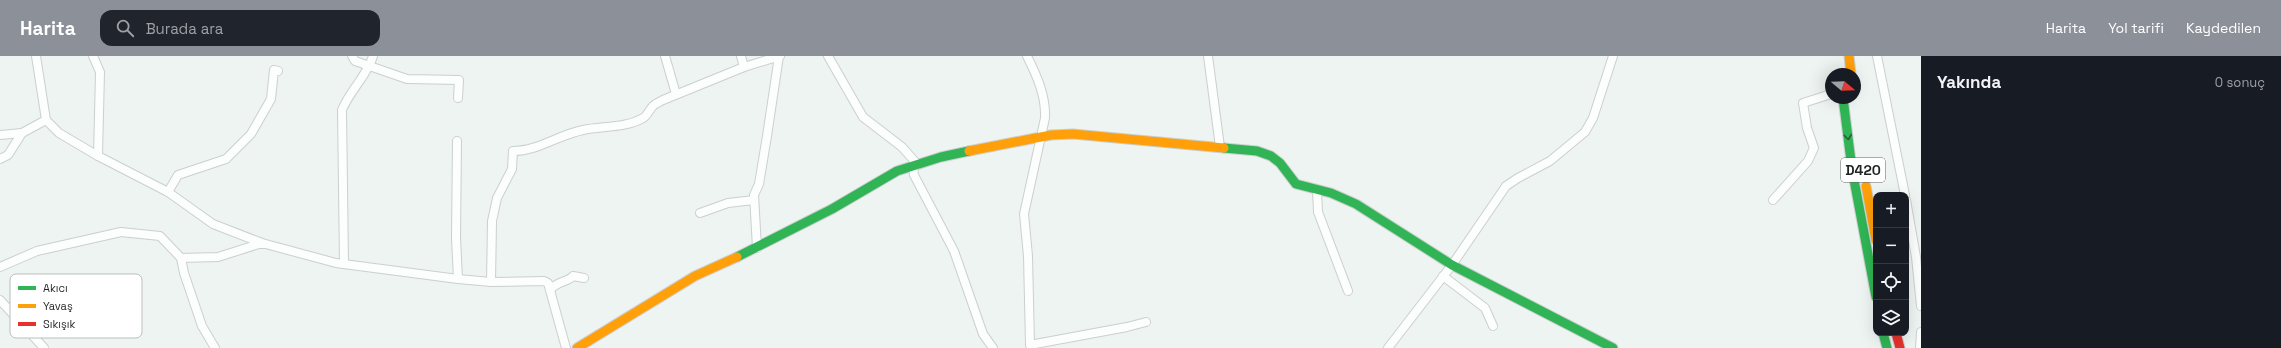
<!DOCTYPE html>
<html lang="tr">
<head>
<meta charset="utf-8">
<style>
  body { margin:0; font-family:"Space Grotesk",sans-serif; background:#20242c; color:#f1f3f6 }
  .controls { position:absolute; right:12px; bottom:12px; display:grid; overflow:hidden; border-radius:8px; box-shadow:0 4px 16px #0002 }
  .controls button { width:36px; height:36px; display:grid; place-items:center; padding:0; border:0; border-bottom:1px solid #363941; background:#171b24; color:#f1f3f6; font:20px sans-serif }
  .compass { position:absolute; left:1825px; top:12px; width:36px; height:36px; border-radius:50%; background:#171b24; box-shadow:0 4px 16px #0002; rotate:109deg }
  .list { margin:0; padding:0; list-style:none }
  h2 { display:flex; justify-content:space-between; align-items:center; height:52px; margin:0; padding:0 16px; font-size:17px }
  h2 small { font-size:13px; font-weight:400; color:#9ea1a6 }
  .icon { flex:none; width:22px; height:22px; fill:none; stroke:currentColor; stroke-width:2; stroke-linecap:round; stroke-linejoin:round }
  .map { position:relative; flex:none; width:1921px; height:292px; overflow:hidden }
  header { display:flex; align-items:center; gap:24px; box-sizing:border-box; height:56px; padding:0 20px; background:#8c9099; color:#fff }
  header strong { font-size:19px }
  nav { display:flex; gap:22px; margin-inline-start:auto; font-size:14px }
  .search { width:280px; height:36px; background:#20242c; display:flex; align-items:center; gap:10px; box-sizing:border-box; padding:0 14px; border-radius:12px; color:#9ea1a6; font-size:15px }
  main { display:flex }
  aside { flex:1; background:#171b24 }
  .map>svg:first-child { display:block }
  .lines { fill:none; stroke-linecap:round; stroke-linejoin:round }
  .street-casing { stroke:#cbd0ce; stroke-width:10 }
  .fast-casing { stroke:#cbd0ce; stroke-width:11 }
  .slow-casing { stroke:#cbd0ce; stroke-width:11 }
  .jam-casing { stroke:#cbd0ce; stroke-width:11 }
  .street { stroke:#fcfdfd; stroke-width:8 }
  .fast { stroke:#30b455; stroke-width:9 }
  .slow { stroke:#ff9f0a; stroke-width:9 }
  .jam { stroke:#e5322d; stroke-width:9 }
  .oneway { stroke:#265e36 }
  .labels { text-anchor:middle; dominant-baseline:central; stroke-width:4; stroke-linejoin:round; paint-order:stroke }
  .shield { fill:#fff; stroke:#626664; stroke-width:1 }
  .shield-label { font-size:14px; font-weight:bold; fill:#1f2422 }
  .key { fill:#fff; stroke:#bcbdbd; stroke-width:1 }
  .key-label { font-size:11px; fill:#1f2422 }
</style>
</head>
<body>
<header>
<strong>Harita</strong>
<div class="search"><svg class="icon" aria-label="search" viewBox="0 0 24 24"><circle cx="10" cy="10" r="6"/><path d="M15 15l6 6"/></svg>Burada ara</div>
<nav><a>Harita</a><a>Yol tarifi</a><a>Kaydedilen</a></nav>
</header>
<main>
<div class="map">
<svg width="1921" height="292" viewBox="0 0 1921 292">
  <rect width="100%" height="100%" fill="#eef4f2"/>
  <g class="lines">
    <defs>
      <g id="street">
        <polyline points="36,0 46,64 59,77 98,100 168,136 213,168 262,187"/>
        <polyline points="93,0 100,16 98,100"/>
        <polyline points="352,0 355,5 407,23 459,24 458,42"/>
        <polyline points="665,0 676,38"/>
        <polyline points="741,0 744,11"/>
        <polyline points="828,0 863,61 902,91 918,109"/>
        <path d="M1027,0C1037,20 1046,40 1045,62L1024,158L1028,200L1030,289L1127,271L1146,266"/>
        <polyline points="1208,0 1220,91"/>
        <polyline points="1877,0 1905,139"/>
        <polyline points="0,79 22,77"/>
        <polyline points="457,85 456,182 458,223"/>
        <polyline points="0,103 8,99 22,77 46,64"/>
        <polyline points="913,110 914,119 954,195 983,278 993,292"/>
        <polyline points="1317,134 1318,156 1348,235"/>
        <polyline points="168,136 178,119 226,103 251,78 271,43 274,14 278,15"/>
        <polyline points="1773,144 1808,105 1814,92 1807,72 1803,47 1831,38"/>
        <polyline points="1906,144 1916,201 1921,250"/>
        <polyline points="700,157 728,147 754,144"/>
        <polyline points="757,192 754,139 759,128 767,80 779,0"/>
        <polyline points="181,202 218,201 262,187 336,207 458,223 491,226 544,225 548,227 566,292"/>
        <path d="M344,208L342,54C350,34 367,20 373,0"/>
        <polyline points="0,211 37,195 121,176 160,180 181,202 184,217 202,270 215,292"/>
        <polyline points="1443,220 1485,252 1493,270"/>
        <path d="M491,226L492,165L497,142L512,113L513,95C538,95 558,79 583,74C602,70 626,72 643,62C647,60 649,54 653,50C655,48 659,46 663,44L744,11L780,0"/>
        <path d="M550,234C558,224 567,227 573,220L584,222"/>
        <polyline points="0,244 44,292"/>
        <polyline points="1388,292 1452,209 1506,130 1518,122 1550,105 1585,76 1593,62 1613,0"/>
        <polyline points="1920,292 1921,276"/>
      </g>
      <g id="fast">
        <polyline points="1843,42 1852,113 1876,241"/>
        <polyline points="1224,92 1257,95 1271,100 1280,107 1296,128 1331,137 1356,148 1452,209 1613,292"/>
        <polyline points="737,201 832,153 897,115 941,101 969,95"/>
        <polyline points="1883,277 1887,292"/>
      </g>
      <g id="slow">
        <polyline points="1849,0 1851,18"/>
        <polyline points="969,95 1051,79 1073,78 1224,92"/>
        <polyline points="1866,130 1876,184"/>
        <polyline points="577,292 695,220 737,201"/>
      </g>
      <polyline id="jam" points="1896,277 1900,292"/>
    </defs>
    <use href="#street" class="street-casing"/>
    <use href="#fast" class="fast-casing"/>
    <use href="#slow" class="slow-casing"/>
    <use href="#jam" class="jam-casing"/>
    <use href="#street" class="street"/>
    <use href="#fast" class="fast"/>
    <use href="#slow" class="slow"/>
    <use href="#jam" class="jam"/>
  </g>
  <defs><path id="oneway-chevron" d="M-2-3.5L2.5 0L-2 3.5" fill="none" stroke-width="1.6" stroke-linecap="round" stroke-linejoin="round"/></defs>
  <use class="oneway" href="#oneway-chevron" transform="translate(1848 81) rotate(83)"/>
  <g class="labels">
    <rect class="shield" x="1841" y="102" width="44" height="24" rx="3"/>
    <g class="shield-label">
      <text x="1863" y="114">D420</text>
    </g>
  </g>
  <rect x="10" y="218" width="132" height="64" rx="6" class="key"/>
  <rect x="18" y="230" width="18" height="4" fill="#30b455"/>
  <rect x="18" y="248" width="18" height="4" fill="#ff9f0a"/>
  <rect x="18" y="266" width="18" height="4" fill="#e5322d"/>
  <g class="key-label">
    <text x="43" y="236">Akıcı</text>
    <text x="43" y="254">Yavaş</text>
    <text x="43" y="272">Sıkışık</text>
  </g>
</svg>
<div class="controls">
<button>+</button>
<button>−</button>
<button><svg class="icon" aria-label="locate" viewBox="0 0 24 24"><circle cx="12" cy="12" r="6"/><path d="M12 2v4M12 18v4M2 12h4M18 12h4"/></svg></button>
<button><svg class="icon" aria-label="layers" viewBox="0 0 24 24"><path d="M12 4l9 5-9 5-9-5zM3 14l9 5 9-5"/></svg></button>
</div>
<svg class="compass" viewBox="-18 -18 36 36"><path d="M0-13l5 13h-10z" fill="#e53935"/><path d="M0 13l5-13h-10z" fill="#9ea1a6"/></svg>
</div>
<aside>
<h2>Yakında<small>0 sonuç</small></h2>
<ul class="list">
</ul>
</aside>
</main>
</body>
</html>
